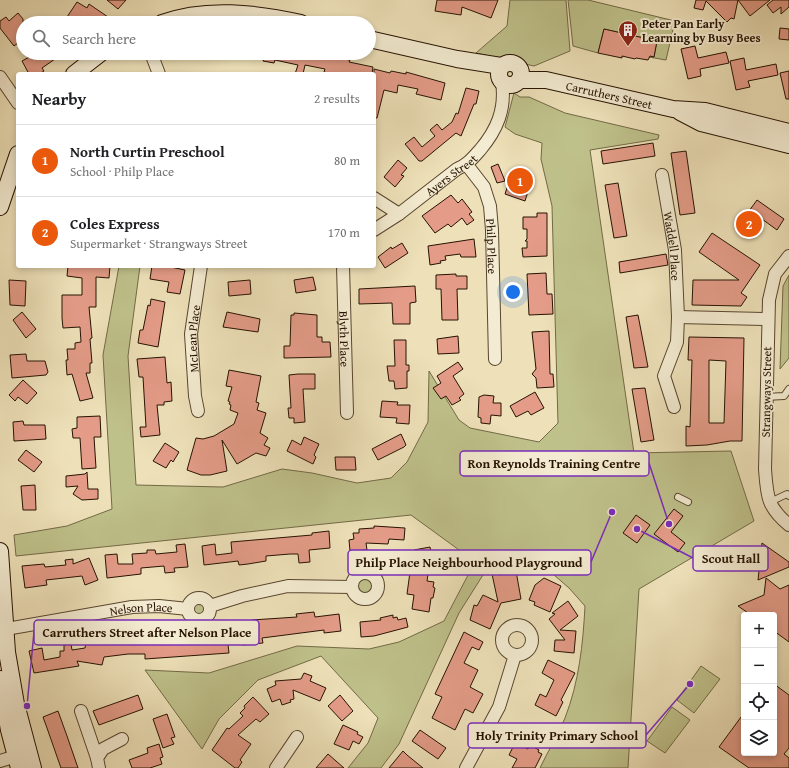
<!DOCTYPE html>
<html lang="en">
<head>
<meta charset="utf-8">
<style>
  body { margin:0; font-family:"Gentium Book Plus",serif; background:#f6f6f6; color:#202124 }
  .controls { position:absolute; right:12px; bottom:12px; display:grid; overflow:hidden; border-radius:4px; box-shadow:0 2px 6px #0003 }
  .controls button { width:36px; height:36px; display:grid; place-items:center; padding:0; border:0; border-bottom:1px solid #e0e0e0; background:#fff; color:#202124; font:20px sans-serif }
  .you { position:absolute; left:513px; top:292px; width:14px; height:14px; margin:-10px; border:3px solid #fff; border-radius:50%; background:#1a73e8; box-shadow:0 0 0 6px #1a73e833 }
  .badge { display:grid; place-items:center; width:26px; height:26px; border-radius:50%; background:#ea580c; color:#fff; font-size:13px; font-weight:700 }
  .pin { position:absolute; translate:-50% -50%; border:2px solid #fff; box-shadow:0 1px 4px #0006 }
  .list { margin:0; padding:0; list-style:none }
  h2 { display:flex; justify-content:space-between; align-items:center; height:52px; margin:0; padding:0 16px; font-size:17px }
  h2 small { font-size:13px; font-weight:400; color:#757577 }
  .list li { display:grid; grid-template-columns:26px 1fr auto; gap:12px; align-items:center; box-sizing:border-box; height:72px; padding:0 16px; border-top:1px solid #e0e0e0 }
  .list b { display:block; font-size:15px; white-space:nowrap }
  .list p { margin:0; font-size:13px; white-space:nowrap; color:#757577 }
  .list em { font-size:13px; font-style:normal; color:#757577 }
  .icon { flex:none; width:22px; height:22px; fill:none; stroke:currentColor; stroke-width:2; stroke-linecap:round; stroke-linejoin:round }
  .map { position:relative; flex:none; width:789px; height:768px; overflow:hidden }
  .search { position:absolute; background:#fff; box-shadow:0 2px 6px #0003; left:16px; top:16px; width:360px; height:44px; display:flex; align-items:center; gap:10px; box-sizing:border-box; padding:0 14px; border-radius:22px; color:#757577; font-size:15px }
  .panel { position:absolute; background:#fff; box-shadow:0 2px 6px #0003; left:16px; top:72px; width:360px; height:196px; border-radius:4px }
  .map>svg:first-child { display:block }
  .green { fill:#bfc18b; stroke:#726a46 }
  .building { fill:#e49c88; stroke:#261201; fill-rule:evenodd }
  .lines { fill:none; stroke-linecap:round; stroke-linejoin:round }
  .service-casing { stroke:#58462f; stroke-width:8 }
  .minor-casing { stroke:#58462f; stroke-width:14 }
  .secondary-casing { stroke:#261201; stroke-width:18 }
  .service { stroke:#f4ecd2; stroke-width:6 }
  .minor { stroke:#f4ecd2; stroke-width:12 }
  .secondary { stroke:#f4ecd2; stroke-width:16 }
  .labels { text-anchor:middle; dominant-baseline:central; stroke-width:4; stroke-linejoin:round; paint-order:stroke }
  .poi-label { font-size:12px; font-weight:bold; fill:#261201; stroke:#f4ecd2; text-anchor:start }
  .street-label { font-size:12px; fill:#261201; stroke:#f4ecd2 }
  .leader { fill:none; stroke:#7b2cbf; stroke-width:1.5 }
  .callout-dot { fill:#7b2cbf; stroke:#f4ecd2; stroke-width:1.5 }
  .callout { fill:#f4ecd2; stroke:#7b2cbf; stroke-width:1.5 }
  .callout-label { font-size:13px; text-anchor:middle; font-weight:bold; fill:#261201 }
</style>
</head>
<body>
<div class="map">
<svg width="789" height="768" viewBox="0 0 789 768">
  <rect width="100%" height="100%" fill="#eee1b9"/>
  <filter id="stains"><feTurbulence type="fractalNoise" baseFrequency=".005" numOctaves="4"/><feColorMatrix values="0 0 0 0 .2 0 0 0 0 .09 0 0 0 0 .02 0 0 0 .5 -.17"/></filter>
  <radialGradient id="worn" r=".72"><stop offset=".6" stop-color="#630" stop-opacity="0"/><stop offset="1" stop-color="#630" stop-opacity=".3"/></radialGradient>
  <g class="green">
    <polygon points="510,0 566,0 570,51 534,66 476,53 507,26"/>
    <polygon points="568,0 588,0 675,21 666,60 649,57 654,57 657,41 604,29 598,53 573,46"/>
    <path d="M514,93L520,97H529L565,113L659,135L658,139L590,150L634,453L731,451L754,521L639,589L628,768H540C548,751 558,735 565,718C579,682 583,644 585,606L569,588L546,568L488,567L459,613L399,744L381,768H348L368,743L378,718L321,656L258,680L219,719L202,749L145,670L209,673L297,646L369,649L399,642L444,621L478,556L466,555L411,515L16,556L14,535L67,526L112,509L103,355L119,266H140L128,356L136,485L223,487L282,469L312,473L357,483L391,478L407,462L428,422L429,371L459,420L470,428L539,442L558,423L552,206L541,159L542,143L515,134L505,127Z"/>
    <polygon points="789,275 789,358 780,369 783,286"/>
    <circle cx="366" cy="586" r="8"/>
    <circle cx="199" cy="609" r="8"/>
    <polygon points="701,666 720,679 694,713 677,700"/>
    <polygon points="672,707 690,720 665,753 647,741"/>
  </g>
  <g class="building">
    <polygon points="107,0 126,0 118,9"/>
    <polygon points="437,0 498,0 491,18 462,7 461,15 435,11"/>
    <polygon points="696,0 770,0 750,16 738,0 734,19 731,18 727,22 706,1 703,10 694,8"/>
    <polygon points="773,0 789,0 789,7 781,14 781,7 773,13 767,5"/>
    <polygon points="77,2 87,8 89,4 108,17 98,23 63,23"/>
    <polygon points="18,13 23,19 23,39 14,46 0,28 0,21 6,17 9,21"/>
    <polygon points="780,28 789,29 789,40 779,39"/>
    <polygon points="604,29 657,41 654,57 650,56 648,60 636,58 635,59 622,56 622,58 598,53"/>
    <polygon points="695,46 698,58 726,52 729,63 700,69 701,76 688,79 681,49"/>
    <polygon points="30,53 51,53 55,59 42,68 44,71 39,74 29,74 22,61 31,56"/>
    <polygon points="257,53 310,53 350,60 349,62 373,67 372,74 333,74 324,72 325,69 305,65 303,74 295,74 298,65 275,60 274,63 263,61 264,58 256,57"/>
    <polygon points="744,58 746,70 776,64 778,75 748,81 750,87 736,90 730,61"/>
    <polygon points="374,69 390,73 391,71 406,74 406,72 445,83 441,100 416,94 418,89 398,85 397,93 384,90 377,118 374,118"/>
    <polygon points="789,71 789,99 786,99 780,73"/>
    <polygon points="466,88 479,91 476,104 474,104 461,136 456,133 422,161 419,161 405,144 414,137 422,147 435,136 430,130 437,124 442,130 452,122 456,113 458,114"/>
    <polygon points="653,143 655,156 603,164 601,151"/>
    <polygon points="686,151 695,213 680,215 671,153"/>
    <polygon points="398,160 407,168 401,175 404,176 395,187 384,177"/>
    <polygon points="498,164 505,181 497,183 491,167"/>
    <polygon points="509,182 529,188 525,201 505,194"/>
    <polygon points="618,183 627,236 614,238 605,185"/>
    <polygon points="451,195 458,203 462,199 472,212 469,214 474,220 467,225 462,218 451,227 448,224 435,233 422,216"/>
    <polygon points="757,200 784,219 777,230 762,219 748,237 736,229"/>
    <polygon points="537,213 547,213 547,256 523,257 522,248 527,248 527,241 525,241 527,239 527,229 523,229 523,217 537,217"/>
    <polygon points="712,233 760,265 741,293 747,297 741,306 692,305 693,280 739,280 699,252"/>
    <polygon points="474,239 476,257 461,257 460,254 445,256 446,260 440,261 441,263 430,265 428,246"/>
    <polygon points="402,243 408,253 385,268 378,257 391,247 392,249"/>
    <polygon points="666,254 668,265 620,273 619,262"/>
    <polygon points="68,266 110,266 109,278 96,277 96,307 89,307 92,338 90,339 92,363 90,363 90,373 86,373 93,398 80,401 72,374 67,375 66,360 68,360 67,349 75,349 75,343 81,342 80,327 63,328 62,318 62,295 82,295 82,278 67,276"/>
    <polygon points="152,266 166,266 185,270 180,294 167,292 169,282 150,279"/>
    <polygon points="546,273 547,294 552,294 553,314 529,315 527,274"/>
    <polygon points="456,274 456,276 467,276 467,289 457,289 458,320 442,320 441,289 436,289 436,275"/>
    <polygon points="313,277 316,290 296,293 294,280"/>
    <polygon points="9,280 26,281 25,306 10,305"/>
    <polygon points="250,280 251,294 229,296 228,282"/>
    <polygon points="415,286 416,302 410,303 410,324 393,324 392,303 359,304 359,289"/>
    <polygon points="151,299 165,302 158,347 138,343 140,330 143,330 148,305 150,306"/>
    <polygon points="22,312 36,329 26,338 13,320"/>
    <polygon points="227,312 260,319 258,332 223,327"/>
    <polygon points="294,313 317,315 317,337 322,337 322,342 330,342 331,357 284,358 284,346 290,346 291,315 294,315"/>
    <polygon points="638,315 648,367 634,368 626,317"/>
    <polygon points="549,331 550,374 553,374 554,387 537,388 536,378 532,374 536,369 532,332"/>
    <polygon points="458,336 459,353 438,354 437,339"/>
    <path d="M689,337L744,338L742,441H730L707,445L686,446V426L690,427L692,360H688ZM709,360L726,361L724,423H709Z"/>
    <polygon points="394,340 406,340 406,365 409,365 409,371 407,371 407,388 395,389 394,381 389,381 387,366 395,366"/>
    <polygon points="26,354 27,361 45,361 48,372 46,375 12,378 10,355"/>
    <polygon points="165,357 167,383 171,382 172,401 164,402 164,405 157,405 160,435 141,437 140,427 146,427 143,377 139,377 137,359"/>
    <polygon points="458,362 463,369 453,376 464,394 459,398 461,400 452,405 446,396 441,399 433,388 441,383 437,376"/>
    <polygon points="229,370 261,376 256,402 259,403 257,410 266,413 260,433 268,438 264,445 270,448 266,456 256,453 237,464 222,440 227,471 210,475 201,475 187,470 196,438 203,439 214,436 234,424 238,413 230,410 231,405 229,404 230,402 228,401 232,387 226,386"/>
    <polygon points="298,374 315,374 315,389 303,389 305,422 294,423 294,418 289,418 288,408 291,408 289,375"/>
    <polygon points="23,380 37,393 27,404 18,397 15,401 9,395"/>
    <polygon points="645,388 654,440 641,442 632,389"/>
    <polygon points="535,392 544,408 531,415 528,411 516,417 510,406"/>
    <polygon points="484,395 494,396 493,403 501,403 501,416 491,415 490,424 481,423 481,418 478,417 479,397"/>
    <polygon points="382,401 398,402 397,405 410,405 409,424 396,423 397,418 380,417"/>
    <polygon points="100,416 101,437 94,437 96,468 82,469 80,438 73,438 72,429 77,428 77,417"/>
    <polygon points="23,421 24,425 45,425 46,439 14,441 13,422"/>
    <polygon points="401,434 406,445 404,447 378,460 372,449"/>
    <polygon points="304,437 319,444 314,455 316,457 313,464 287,451 292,440 301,445"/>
    <polygon points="165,443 179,452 173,462 171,460 166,468 153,461"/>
    <polygon points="26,450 42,462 34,472 18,460"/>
    <polygon points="335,457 355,457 356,470 336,470"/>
    <polygon points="87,472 88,489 98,489 98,499 82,500 73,494 78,486 66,487 66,476 85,474"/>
    <polygon points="35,485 36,510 23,510 21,486"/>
    <polygon points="674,509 683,516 671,532 685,543 678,552 654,534"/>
    <polygon points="636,515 650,525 637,543 623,533"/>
    <polygon points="374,526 405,528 404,540 389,539 388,544 366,543 367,550 350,551 349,540 354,539 353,533 359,533 359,529 374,528"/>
    <polygon points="329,531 330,548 309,550 310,562 299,563 298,554 290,554 266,556 266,561 248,564 239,565 238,561 204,565 202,546 215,544 216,555 232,553 231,542 312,535 312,533"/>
    <polygon points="762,543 789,562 789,567 758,580"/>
    <polygon points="185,544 188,567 174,568 175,572 165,573 164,566 141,568 141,574 107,578 105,555 117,554 118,564 133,564 132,554 147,553 147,550 155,550 156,554 177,552 176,545"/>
    <polygon points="430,547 434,567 429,568 427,581 434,582 433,587 435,588 433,598 431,598 429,612 412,609 414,595 407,594 410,572 401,574 399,567 401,566 400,561 415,558 414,550"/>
    <polygon points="89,558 98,580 85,585 82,576 46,580 47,585 25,588 22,566 44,564 45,567 66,565 65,560 73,559 73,564"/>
    <polygon points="516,571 521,599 501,603 490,629 470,620 474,605 477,606 483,595 498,602 492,574 499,572 500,575"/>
    <polygon points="544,578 561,586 550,612 534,605 535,602 529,600 535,585"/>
    <polygon points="766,578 780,589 789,585 789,642 774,631 774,615 751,615 738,606 764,595"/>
    <polygon points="568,601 578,616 560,630 576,631 574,653 554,651 555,640 565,640 549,619 555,614 552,613"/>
    <polygon points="314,612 315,617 339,614 341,631 324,633 324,630 262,638 263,643 243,645 241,630 253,629 252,620 297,617 296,614"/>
    <polygon points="393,615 393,618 397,617 398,620 406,618 408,627 374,636 361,637 360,622 381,620 380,618"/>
    <polygon points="88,628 99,629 98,640 104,641 104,644 132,641 132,638 143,637 142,630 150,629 150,631 155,631 158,644 166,644 210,640 209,630 226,628 229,653 145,659 145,654 128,654 104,657 102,665 77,661 79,666 34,673 29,651 42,648 44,660 60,657 60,651 64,651 64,645 71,644 72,650 85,648"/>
    <polygon points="464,632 483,642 479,650 472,647 464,663 478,670 470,687 483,694 473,713 465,709 455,730 432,718 442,697 435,694"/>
    <polygon points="548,660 575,673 561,700 563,702 556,716 535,705 540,694 546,697 554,680 542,673"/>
    <polygon points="304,673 312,676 310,681 326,688 320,701 293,690 294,699 290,700 291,702 282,705 280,699 272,702 267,689 276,685 275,681 301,679"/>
    <polygon points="774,684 789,695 789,748 784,754 789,758 789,768 749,768 719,747 744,713 744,753 774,753"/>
    <polygon points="138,695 143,709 99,725 93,711"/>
    <polygon points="340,695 353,711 342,721 328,706"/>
    <polygon points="253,697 269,714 260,722 256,719 238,735 251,744 240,760 242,762 238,768 235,768 212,750 227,728 229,729 243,716 240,713 245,708 244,706"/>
    <polygon points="58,711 67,736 78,768 61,768 47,728 43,717"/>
    <polygon points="167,714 175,737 171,738 174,744 163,748 153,719"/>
    <polygon points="343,725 358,732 357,734 363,737 359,744 353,741 349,750 334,744"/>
    <polygon points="420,730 446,748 438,759 412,741"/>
    <polygon points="515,743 528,749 530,745 539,750 538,752 542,754 535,768 512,768 517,759 509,755"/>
    <polygon points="159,744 163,757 160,758 162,764 150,768 132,768 129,760 148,753 147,748"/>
    <polygon points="403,751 407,755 423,768 389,768"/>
    <polygon points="328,754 344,768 316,768"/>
  </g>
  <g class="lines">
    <defs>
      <g id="service">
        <polyline points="765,397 784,396 789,389"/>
        <polyline points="678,497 688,502"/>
        <polyline points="770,502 787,494 789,496"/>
      </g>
      <g id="minor">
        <polyline points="151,53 159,74"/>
        <polyline points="0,77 18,103"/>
        <path id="s1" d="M467,165L484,187L490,206L492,230L495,359"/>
        <path id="s2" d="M662,175L675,250L678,317L677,342L664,376L674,407"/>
        <polyline points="374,198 399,214"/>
        <path id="s3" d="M374,230L399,214L457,169C467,165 472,159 480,150C497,130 506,109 502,82"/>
        <path d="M789,256L775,274L769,300L765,469C767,496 767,507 789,525"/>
        <path id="s4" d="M343,266L347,413"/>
        <polyline points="678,317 767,319"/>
        <path id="s5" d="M198,411L195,396L191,334L201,266"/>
        <circle cx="365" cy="586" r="13"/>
        <circle cx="199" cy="609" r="11"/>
        <polyline points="210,606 242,596 288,586 352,587"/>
        <circle cx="517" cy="640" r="15"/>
        <path id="s6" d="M0,630L132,607L159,606L188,609"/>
        <polyline points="81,711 97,758"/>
        <polyline points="0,761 23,754"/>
        <polyline points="99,768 97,758 103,749 122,739"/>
        <polyline points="276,768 297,737"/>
        <polyline points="466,768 499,707 515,655"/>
      </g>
      <g id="secondary">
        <path d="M162,23C206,7 256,13 301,23"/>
        <polyline points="369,39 457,59 501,66"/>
        <circle cx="510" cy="74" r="11"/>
        <polyline points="74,74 101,53"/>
        <path id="s7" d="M519,80H546L673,109L705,111L789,132"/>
        <polyline points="680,112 701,123 789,145"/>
        <polyline points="0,207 18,154"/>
        <polyline points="0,551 7,652 16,704 33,768"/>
        <polyline points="0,679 9,730 19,768"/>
      </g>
    </defs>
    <use href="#service" class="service-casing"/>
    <use href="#minor" class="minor-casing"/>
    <use href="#secondary" class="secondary-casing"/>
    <use href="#service" class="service"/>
    <use href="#minor" class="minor"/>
    <use href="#secondary" class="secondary"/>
  </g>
  <defs>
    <symbol id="building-pin" viewBox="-11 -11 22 30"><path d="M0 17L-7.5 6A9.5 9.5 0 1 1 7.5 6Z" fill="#8f2418" stroke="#f4ecd2"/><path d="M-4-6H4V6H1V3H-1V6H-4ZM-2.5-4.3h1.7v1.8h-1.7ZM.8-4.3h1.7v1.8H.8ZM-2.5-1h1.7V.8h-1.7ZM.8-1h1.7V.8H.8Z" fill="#fff"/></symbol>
  </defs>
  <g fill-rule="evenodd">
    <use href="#building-pin" x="617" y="19" width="22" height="30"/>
  </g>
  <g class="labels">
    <g class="poi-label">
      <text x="642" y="23">Peter Pan Early<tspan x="642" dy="14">Learning by Busy Bees</tspan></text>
    </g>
    <g class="street-label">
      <text stroke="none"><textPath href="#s7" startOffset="92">Carruthers Street</textPath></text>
      <text stroke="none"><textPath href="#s3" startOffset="95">Ayers Street</textPath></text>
      <text stroke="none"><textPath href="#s1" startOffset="88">Philp Place</textPath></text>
      <text stroke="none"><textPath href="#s2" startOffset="72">Waddell Place</textPath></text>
      <text stroke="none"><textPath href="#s5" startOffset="73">McLean Place</textPath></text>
      <text stroke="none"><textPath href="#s4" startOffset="73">Blyth Place</textPath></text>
      <text transform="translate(766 392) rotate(-89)">Strangways Street</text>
      <text stroke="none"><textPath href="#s6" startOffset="143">Nelson Place</textPath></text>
    </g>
  </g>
  <path class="leader" d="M669 524L649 463M637 529L693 558M612 512L591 562M27 706L34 632M690 684L646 735"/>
  <g class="callout-dot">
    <circle cx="669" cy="524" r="4"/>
    <circle cx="637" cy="529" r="4"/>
    <circle cx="612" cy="512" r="4"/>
    <circle cx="27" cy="706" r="4"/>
    <circle cx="690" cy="684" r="4"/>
  </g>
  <g class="callout">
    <rect x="460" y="451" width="189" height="25" rx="4"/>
    <rect x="693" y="546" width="75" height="25" rx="4"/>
    <rect x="348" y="550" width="243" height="25" rx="4"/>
    <rect x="34" y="620" width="225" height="25" rx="4"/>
    <rect x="468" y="723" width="178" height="25" rx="4"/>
  </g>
  <g class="callout-label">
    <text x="554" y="468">Ron Reynolds Training Centre</text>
    <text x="731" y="563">Scout Hall</text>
    <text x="469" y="567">Philp Place Neighbourhood Playground</text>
    <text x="147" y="637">Carruthers Street after Nelson Place</text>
    <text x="557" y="740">Holy Trinity Primary School</text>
  </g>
  <rect width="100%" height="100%" filter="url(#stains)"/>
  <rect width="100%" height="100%" fill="url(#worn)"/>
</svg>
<div class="controls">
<button>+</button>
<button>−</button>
<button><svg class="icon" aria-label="locate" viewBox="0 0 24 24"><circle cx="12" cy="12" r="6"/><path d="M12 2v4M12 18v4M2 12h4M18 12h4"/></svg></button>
<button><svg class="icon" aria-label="layers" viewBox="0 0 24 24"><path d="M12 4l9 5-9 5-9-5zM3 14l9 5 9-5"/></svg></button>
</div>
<div class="you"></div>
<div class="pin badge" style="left:520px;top:181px">1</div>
<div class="pin badge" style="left:749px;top:224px">2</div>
<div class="search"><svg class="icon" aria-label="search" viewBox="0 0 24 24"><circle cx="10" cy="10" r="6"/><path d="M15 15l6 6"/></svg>Search here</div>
<section class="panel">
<h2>Nearby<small>2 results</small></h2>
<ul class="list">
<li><span class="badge">1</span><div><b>North Curtin Preschool</b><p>School · Philp Place</p></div><em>80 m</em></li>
<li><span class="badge">2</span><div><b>Coles Express</b><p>Supermarket · Strangways Street</p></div><em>170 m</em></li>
</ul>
</section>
</div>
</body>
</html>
